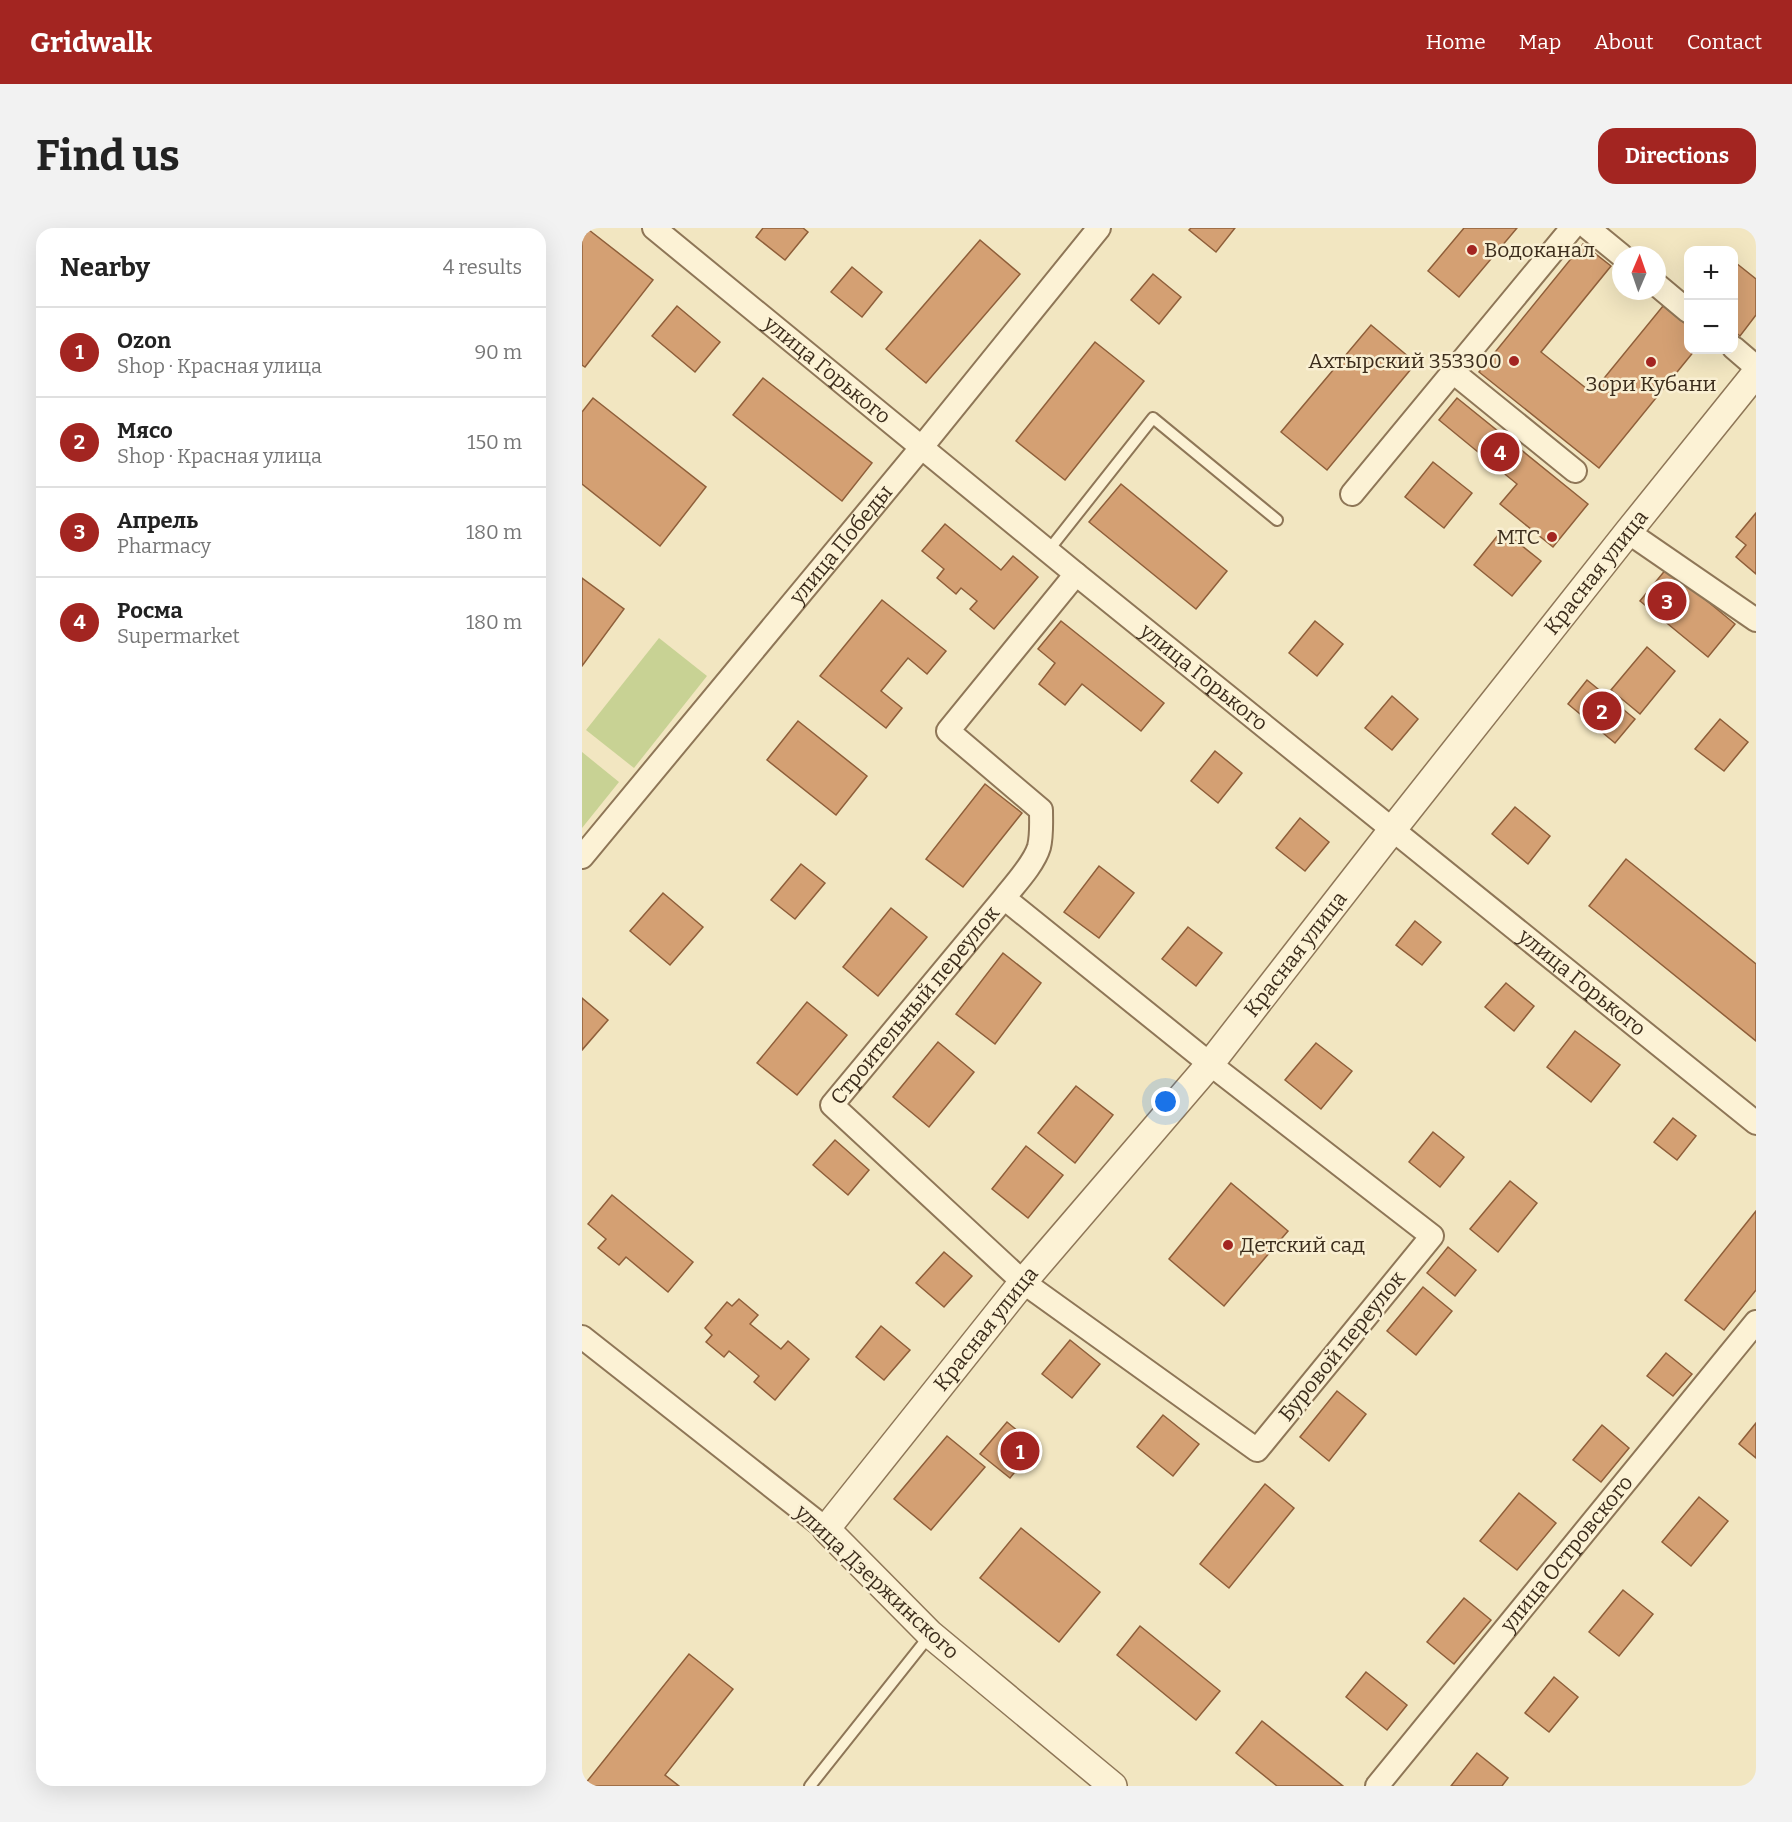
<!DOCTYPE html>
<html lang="en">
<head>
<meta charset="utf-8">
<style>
  body { margin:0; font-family:Bitter,serif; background:#f2f2f2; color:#222 }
  .controls { position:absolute; right:18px; top:18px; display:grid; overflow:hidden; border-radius:12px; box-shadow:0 6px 24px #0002 }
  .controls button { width:54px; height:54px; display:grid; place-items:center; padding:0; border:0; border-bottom:2px solid #e0e0e0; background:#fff; color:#222; font:30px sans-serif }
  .compass { position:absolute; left:1030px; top:18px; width:54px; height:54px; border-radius:50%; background:#fff; box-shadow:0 6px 24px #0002; rotate:2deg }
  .you { position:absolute; left:584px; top:874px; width:21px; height:21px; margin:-15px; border:4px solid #fff; border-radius:50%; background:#1a73e8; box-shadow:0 0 0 9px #1a73e833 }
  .badge { display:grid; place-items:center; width:39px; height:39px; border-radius:50%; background:#a32521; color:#fff; font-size:20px; font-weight:700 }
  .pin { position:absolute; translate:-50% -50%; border:3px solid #fff; box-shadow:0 2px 6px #0006 }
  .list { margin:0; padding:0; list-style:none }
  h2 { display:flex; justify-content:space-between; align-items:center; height:78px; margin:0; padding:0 24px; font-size:26px }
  h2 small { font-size:20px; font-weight:400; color:#767676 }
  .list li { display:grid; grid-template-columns:39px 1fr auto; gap:18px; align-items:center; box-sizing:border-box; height:90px; padding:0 24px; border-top:2px solid #e0e0e0 }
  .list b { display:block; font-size:22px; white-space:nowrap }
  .list p { margin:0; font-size:20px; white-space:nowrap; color:#767676 }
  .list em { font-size:20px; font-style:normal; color:#767676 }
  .map { position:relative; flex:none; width:1174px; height:1558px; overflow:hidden; border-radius:18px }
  header { display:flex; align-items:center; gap:36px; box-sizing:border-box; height:84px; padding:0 30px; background:#a32521; color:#fff }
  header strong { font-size:28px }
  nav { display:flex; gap:33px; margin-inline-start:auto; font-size:21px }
  .intro { display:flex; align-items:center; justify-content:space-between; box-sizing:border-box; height:144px; padding:0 36px }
  h1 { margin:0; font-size:42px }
  .button { padding:15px 27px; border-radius:18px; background:#a32521; color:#fff; font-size:21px; font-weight:700 }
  main { display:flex; gap:36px; padding:0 36px }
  aside { flex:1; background:#fff; border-radius:18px; box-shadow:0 6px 24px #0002 }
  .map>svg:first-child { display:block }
  .green { fill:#c8d294 }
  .building { fill:#d4a073; stroke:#8f5f3a; stroke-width:1.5 }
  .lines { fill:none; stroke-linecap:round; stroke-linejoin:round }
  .service-casing { stroke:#8e7657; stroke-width:14 }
  .minor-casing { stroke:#8e7657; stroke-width:26 }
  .tertiary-casing { stroke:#8e7657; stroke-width:30 }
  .service { stroke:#fcf2d5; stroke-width:10 }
  .minor { stroke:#fcf2d5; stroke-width:22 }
  .tertiary { stroke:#fcf2d5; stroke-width:27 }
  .poi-dot { fill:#a32521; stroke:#f9efd2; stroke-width:2 }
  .labels { text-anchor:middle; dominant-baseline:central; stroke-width:5; stroke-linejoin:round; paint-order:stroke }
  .poi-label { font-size:21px; fill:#3c2d1c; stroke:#f9efd2; text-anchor:start }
  .street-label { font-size:21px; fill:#3c2d1c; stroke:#f9efd2 }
</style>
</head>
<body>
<header>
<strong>Gridwalk</strong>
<nav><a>Home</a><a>Map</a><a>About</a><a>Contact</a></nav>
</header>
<div class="intro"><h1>Find us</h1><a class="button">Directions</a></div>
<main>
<aside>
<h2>Nearby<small>4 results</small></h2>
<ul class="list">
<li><span class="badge">1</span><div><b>Ozon</b><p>Shop · Красная улица</p></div><em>90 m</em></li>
<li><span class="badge">2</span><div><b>Мясо</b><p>Shop · Красная улица</p></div><em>150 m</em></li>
<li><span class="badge">3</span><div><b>Апрель</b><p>Pharmacy</p></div><em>180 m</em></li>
<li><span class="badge">4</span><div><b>Росма</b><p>Supermarket</p></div><em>180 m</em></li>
</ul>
</aside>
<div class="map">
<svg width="1174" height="1558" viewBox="0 0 1174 1558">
  <rect width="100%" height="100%" fill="#f2e6c1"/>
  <g class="green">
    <polygon points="77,410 125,448 52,540 4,502"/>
    <polygon points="0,524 37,554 0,600"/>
  </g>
  <g class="building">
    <polygon points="181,0 221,0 226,4 203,32 174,9"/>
    <polygon points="609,0 653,0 634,24 607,2"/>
    <polygon points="882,0 935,0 877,69 846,43"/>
    <polygon points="7,2 71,52 3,139 0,137 0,10"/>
    <polygon points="398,12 438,46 344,155 304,121"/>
    <polygon points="1001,16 1029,38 959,124 1010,165 1081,78 1106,98 1106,122 1113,122 1017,240 897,144"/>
    <polygon points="1154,35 1174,51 1174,87 1158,108 1152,103 1152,38"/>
    <polygon points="270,39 300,64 280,89 249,64"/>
    <polygon points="571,46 599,69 577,96 549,72"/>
    <polygon points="95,78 138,114 113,144 70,108"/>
    <polygon points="789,97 834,135 745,242 699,204"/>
    <polygon points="513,114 562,153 483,252 434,213"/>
    <polygon points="181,150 290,235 260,273 151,187"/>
    <polygon points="11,170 124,259 78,318 0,256 0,184"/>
    <polygon points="875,170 1006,276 971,319 918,276 935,256 857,192"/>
    <polygon points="851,234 890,265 862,300 823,269"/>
    <polygon points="539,256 645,343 614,381 507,294"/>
    <polygon points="1174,285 1174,346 1154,329 1164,317 1154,309"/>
    <polygon points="363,296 419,342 431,328 456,349 412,401 388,381 395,373 379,360 374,366 355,350 362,341 340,323"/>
    <polygon points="920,302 959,333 930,368 892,337"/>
    <polygon points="1085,340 1153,396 1126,429 1058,373"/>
    <polygon points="0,350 42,381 0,438"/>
    <polygon points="300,372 364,423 345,446 326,430 299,463 320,480 304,500 238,448"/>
    <polygon points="479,393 582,475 559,503 500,456 483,477 457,456 473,435 456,421"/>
    <polygon points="733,393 761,416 735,448 707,425"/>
    <polygon points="1065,419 1093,443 1058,486 1029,462"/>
    <polygon points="1005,452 1053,491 1033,515 986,476"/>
    <polygon points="810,468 836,491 810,522 783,500"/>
    <polygon points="1138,491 1166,514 1142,543 1113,521"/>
    <polygon points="216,493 285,548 254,587 185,532"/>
    <polygon points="633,523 660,545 636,575 609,553"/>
    <polygon points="403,556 440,585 381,659 344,631"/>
    <polygon points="933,579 968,608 946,636 910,606"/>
    <polygon points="718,590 747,614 723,643 694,620"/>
    <polygon points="1044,631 1174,736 1174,813 1007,678"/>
    <polygon points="219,636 243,655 213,691 189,672"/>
    <polygon points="517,638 552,665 517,710 482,684"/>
    <polygon points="81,665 121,699 88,737 48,703"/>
    <polygon points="309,680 345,709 296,768 261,739"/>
    <polygon points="833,693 859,714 840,737 814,717"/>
    <polygon points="606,699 640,725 614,758 580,731"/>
    <polygon points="421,725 459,755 413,816 374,786"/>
    <polygon points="924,755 952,778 932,803 903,779"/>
    <polygon points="0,770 26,792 0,822"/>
    <polygon points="225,774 265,807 215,867 175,835"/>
    <polygon points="993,803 1038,837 1009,874 965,839"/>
    <polygon points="356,814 392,844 347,899 311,869"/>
    <polygon points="734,815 770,843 739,881 703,852"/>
    <polygon points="494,858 531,887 493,935 456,905"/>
    <polygon points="1091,890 1114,908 1095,932 1072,914"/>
    <polygon points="851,904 882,929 858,959 827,934"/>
    <polygon points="253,912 287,942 266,967 231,937"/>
    <polygon points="444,918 481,947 446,990 410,961"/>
    <polygon points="928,953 955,975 916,1024 888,1001"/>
    <polygon points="649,955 706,1003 642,1078 587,1031"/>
    <polygon points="30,967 111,1034 86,1064 44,1029 37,1037 16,1020 24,1011 6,996"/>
    <polygon points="1174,983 1174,1062 1142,1102 1103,1072"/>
    <polygon points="866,1019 894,1042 873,1068 845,1045"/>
    <polygon points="362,1024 390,1048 362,1079 334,1055"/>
    <polygon points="841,1059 870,1083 834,1127 805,1103"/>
    <polygon points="157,1071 176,1087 168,1096 199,1121 206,1113 227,1131 193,1172 172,1154 177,1148 147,1123 142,1129 124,1114 130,1107 123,1100 145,1074 150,1078"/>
    <polygon points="299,1098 328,1122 302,1152 274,1129"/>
    <polygon points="488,1112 518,1136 490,1170 460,1146"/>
    <polygon points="1084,1125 1110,1146 1091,1168 1065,1148"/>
    <polygon points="755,1163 784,1186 747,1233 718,1209"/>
    <polygon points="581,1187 617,1216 591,1248 555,1219"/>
    <polygon points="425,1194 454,1218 428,1250 398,1226"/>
    <polygon points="1174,1195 1174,1230 1157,1216"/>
    <polygon points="1020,1197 1047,1220 1019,1254 991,1232"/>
    <polygon points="365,1208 403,1239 349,1302 312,1271"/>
    <polygon points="683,1256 712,1280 647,1360 618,1336"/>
    <polygon points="937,1265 974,1295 935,1342 898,1313"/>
    <polygon points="1117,1269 1146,1293 1109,1338 1080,1314"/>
    <polygon points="439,1300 518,1364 477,1414 398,1350"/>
    <polygon points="1041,1362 1071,1386 1037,1428 1007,1404"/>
    <polygon points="882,1370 909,1392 872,1436 845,1414"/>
    <polygon points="558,1398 638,1463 614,1492 535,1427"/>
    <polygon points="107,1426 151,1461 83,1547 97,1558 5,1558 3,1556"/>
    <polygon points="784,1444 825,1477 805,1502 764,1469"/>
    <polygon points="972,1449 996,1469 967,1504 943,1485"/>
    <polygon points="680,1493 761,1558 695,1558 654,1525"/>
    <polygon points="895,1525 926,1550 920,1558 869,1558"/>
  </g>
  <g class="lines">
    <defs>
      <g id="service">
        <polyline points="466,323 571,190 695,292"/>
        <polyline points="228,1558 348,1407"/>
      </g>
      <g id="minor">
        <path id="s1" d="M72,0L494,346L1174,895"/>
        <polyline points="1006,0 1039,27"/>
        <polyline points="1075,57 1106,83"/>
        <polyline points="1152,120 1174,139"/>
        <polyline points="871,144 993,243"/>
        <polyline points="770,266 990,0"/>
        <polyline points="1046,304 1174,392"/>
        <path id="s2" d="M0,629L339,220L517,0"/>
        <path id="s3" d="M422,670L628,836L850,1008L675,1222L441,1054L250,877L422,670C433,656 452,636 457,619C460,607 459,594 459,582L366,503L494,346"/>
        <polyline points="0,1109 244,1301"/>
        <path id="s4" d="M795,1558L1174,1094"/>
      </g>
      <g id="tertiary">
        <path id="s5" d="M531,1558L348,1406L244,1301L441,1054L628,836L811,601L1046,304L1174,145"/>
      </g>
    </defs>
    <use href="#service" class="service-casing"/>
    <use href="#minor" class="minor-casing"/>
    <use href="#tertiary" class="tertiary-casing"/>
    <use href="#service" class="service"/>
    <use href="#minor" class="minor"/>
    <use href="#tertiary" class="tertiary"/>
  </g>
  <g class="poi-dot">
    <circle cx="890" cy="22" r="6"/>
    <circle cx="932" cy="133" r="6"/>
    <circle cx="1069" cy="134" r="6"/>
    <circle cx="970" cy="309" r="6"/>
    <circle cx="646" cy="1017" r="6"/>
  </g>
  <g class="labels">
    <g class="poi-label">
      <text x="902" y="22">Водоканал</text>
      <text x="920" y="133" text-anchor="end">Ахтырский 353300</text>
      <text x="1069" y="156" text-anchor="middle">Зори Кубани</text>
      <text x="958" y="309" text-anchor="end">МТС</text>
      <text x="658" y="1017">Детский сад</text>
    </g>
    <g class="street-label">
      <text stroke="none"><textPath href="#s1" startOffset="224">улица Горького</textPath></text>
      <text stroke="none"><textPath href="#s2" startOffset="406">улица Победы</textPath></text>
      <text stroke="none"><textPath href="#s5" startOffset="1614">Красная улица</textPath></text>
      <text stroke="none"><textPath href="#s1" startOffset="710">улица Горького</textPath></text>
      <text stroke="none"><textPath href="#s5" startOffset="1128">Красная улица</textPath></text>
      <text stroke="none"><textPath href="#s1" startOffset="1196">улица Горького</textPath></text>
      <text stroke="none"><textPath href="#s3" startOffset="1500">Строительный переулок</textPath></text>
      <text stroke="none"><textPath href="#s5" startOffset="642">Красная улица</textPath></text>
      <text transform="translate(760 1118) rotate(-51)">Буровой переулок</text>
      <text stroke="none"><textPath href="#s4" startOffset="300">улица Островского</textPath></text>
      <text transform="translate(295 1354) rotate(43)">улица Дзержинского</text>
    </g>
  </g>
</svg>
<div class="controls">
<button>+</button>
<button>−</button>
</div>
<svg class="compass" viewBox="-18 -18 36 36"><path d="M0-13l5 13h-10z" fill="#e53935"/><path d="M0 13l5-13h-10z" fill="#767676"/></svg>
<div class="you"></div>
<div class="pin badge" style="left:438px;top:1223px">1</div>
<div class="pin badge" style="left:1020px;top:483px">2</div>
<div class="pin badge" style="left:1085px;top:373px">3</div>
<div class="pin badge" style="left:918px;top:224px">4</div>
</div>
</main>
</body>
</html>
